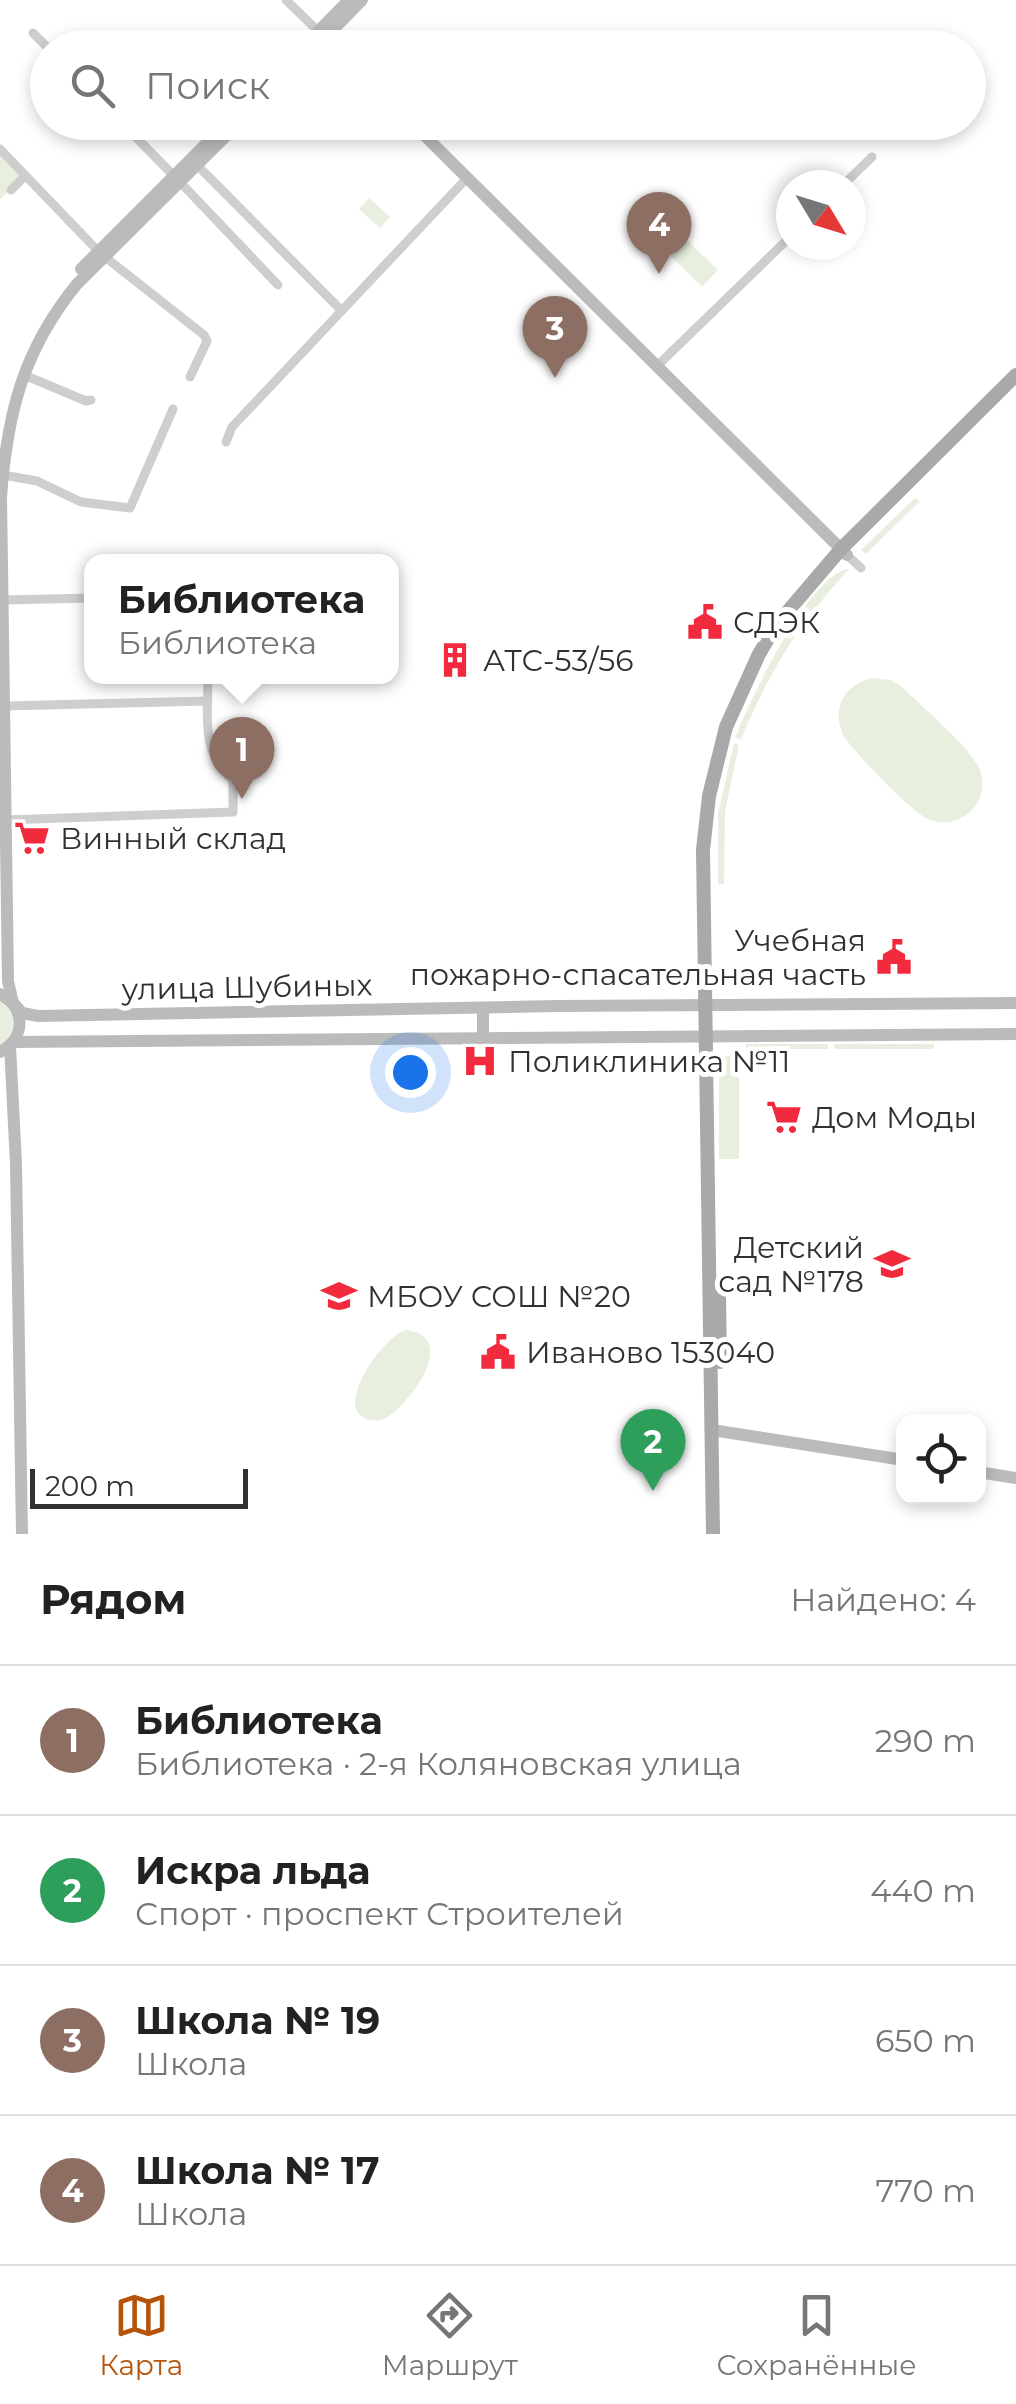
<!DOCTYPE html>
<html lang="ru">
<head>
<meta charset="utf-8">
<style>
  body { margin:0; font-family:Montserrat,sans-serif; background:#f6f6f6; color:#222 }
  .controls { position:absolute; right:30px; bottom:30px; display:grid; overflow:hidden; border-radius:20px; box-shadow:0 5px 15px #0003 }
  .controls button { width:90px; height:90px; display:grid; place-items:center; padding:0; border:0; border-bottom:2px solid #e0e0e0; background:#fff; color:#222; font:50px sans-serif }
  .compass { position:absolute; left:776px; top:170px; width:90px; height:90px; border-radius:50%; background:#fff; box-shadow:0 5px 15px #0003; rotate:128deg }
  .scale { position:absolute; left:30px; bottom:25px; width:218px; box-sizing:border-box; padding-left:10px; border:5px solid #313131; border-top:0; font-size:28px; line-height:35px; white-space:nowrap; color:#313131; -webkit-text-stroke:8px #fff; paint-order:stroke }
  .you { position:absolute; left:410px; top:1072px; width:35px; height:35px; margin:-25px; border:8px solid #fff; border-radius:50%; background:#1a73e8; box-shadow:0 0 0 15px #1a73e833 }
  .badge { display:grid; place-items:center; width:65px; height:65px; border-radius:50%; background:#b45309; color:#fff; font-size:32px; font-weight:700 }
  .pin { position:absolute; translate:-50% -82px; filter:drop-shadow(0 2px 5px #0008) }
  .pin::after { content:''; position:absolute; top:52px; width:35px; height:30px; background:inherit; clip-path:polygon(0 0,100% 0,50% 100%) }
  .popup { position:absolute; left:84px; top:554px; width:315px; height:130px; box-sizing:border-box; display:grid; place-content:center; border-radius:20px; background:#fff; filter:drop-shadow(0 2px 8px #0005); font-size:32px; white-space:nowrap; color:#767676 }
  .popup b { font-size:38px; color:#222 }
  .popup::after { content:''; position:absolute; left:50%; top:100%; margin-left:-20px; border:20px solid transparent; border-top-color:#fff }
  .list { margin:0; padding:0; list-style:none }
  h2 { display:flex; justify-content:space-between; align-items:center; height:130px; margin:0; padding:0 40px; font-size:42px }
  h2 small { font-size:32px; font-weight:400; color:#767676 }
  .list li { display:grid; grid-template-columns:65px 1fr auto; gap:30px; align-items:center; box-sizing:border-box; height:150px; padding:0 40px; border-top:2px solid #e0e0e0 }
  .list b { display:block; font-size:38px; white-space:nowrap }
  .list p { margin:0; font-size:32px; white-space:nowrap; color:#767676 }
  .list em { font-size:32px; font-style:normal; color:#767676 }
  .icon { flex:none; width:55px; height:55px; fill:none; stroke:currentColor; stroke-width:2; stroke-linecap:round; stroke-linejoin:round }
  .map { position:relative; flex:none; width:1016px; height:1534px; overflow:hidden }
  .search { position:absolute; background:#fff; box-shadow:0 5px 15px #0003; left:30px; right:30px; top:30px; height:110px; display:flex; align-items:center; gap:25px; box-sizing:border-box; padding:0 35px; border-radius:55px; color:#767676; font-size:38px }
  .sheet { height:730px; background:#fff }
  nav { display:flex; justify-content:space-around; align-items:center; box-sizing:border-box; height:140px; border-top:2px solid #e0e0e0; background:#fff; font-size:28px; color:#767676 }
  nav a { display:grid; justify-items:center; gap:5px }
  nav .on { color:#b45309 }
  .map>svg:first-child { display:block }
  .green { fill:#e8efdf }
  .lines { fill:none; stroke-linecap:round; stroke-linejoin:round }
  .street { stroke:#cecece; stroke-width:9 }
  .secondary { stroke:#bbb; stroke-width:12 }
  .primary { stroke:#a9a9a9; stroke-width:14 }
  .labels { text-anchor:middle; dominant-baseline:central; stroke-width:10; stroke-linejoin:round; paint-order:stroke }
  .poi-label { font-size:30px; fill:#313131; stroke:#fff; text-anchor:start }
  .street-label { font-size:30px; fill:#313131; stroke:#fff }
</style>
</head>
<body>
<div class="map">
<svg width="1016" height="1534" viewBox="0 0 1016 1534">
  <rect width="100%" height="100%" fill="#fff"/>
  <g class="green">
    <polygon points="0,149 25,176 0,199"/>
    <polygon points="369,198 390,217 380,228 359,209"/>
    <polygon points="687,240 718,270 702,287 671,256"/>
    <polygon points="915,498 920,501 866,554 861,550"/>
    <path d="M849,569C797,626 771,669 741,739L735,738C749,702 810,572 849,569Z"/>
    <path d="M872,678L891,680L901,686C923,708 962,740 977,764C997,797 960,836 926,818C907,808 858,755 844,737C831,710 843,685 872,678Z"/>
    <polygon points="734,743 739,745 725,811 724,884 718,884 718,814"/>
    <path d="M0,1001C17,1014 17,1032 0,1046Z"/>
    <rect x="746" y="1044" width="82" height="5"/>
    <rect x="834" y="1044" width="100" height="5"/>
    <rect x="719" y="1056" width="20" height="103"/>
    <path d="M406,1330C466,1337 398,1419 380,1420C322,1424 381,1336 406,1330Z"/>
  </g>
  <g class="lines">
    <g class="street">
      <polyline points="286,0 318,31"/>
      <polyline points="33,33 48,48"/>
      <polyline points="121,122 174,176"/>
      <polyline points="0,149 98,251"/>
      <polyline points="197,165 340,309"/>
      <polyline points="180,182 278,285"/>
      <polyline points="843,185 872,157"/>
      <polyline points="11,190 25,176"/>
      <polyline points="105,257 204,335 207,341 190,377"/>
      <polyline points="657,366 791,236"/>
      <polyline points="24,375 86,401 91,400"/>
      <polyline points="226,442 232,427 467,178"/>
      <polyline points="3,475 37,481 81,502 130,508 173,409"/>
      <polyline points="847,555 861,568"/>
      <polyline points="4,600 92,598"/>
      <polyline points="4,706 208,701"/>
      <path d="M6,820L233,812V780C200,752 208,716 208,676"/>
    </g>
    <g class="secondary">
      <polyline points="302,48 349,0"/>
      <polyline points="315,48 362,0"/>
      <polyline points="411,122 847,555"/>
      <polyline points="81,269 228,122"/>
      <path d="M0,994C26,1008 26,1038 0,1052"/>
      <path d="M13,1003L8,981L1,497C7,414 23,350 77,284L240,122"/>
      <polyline points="15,1005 22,1013 38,1016 556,1006 1016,1003"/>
      <polyline points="483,1037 483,1008"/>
      <polyline points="14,1042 1016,1034"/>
      <polyline points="10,1046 16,1164 22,1534"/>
      <polyline points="712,1430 904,1460"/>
      <polyline points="978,1472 1016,1478"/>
    </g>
    <g class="primary">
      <polyline points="719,1294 720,1362"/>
      <polyline points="713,1534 703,850 709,796 726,727 759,654 777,624 841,549 1016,375"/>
    </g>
  </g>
  <defs>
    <symbol id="civic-bare" viewBox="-9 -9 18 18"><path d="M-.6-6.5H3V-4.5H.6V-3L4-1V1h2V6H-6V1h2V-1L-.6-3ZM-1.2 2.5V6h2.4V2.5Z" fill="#f22a3e" stroke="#fff" stroke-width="2.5" paint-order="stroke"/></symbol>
    <symbol id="building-bare" viewBox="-9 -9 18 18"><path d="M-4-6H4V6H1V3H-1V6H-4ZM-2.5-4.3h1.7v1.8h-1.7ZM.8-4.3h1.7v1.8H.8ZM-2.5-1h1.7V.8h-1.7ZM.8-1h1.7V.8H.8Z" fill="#f22a3e" stroke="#fff" stroke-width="2.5" paint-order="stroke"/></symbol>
    <symbol id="supermarket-bare" viewBox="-9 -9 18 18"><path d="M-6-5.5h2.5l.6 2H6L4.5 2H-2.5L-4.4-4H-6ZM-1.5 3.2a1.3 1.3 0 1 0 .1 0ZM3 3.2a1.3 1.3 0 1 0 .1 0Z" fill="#f22a3e" stroke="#fff" stroke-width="2.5" paint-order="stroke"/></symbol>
    <symbol id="hospital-bare" viewBox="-9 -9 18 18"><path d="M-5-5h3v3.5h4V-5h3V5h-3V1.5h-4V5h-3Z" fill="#f22a3e" stroke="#fff" stroke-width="2.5" paint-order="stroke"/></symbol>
    <symbol id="school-bare" viewBox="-9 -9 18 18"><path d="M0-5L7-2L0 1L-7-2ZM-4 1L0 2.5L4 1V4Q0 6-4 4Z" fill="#f22a3e" stroke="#fff" stroke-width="2.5" paint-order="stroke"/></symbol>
  </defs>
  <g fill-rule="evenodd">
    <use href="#civic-bare" x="680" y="597" width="50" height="50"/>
    <use href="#building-bare" x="430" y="635" width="50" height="50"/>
    <use href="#supermarket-bare" x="7" y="813" width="50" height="50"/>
    <use href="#civic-bare" x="869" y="932" width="50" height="50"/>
    <use href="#hospital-bare" x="455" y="1036" width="50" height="50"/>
    <use href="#supermarket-bare" x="759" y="1092" width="50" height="50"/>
    <use href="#school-bare" x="867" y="1239" width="50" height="50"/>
    <use href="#school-bare" x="314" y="1271" width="50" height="50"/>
    <use href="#civic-bare" x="473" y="1327" width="50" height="50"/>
  </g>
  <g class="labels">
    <g class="poi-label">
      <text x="733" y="622">СДЭК</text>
      <text x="483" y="660">АТС-53/56</text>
      <text x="60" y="838">Винный склад</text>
      <text x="866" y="940" text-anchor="end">Учебная<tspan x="866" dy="34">пожарно-спасательная часть</tspan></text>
      <text x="508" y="1061">Поликлиника №11</text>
      <text x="812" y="1117">Дом Моды</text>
      <text x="864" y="1247" text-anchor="end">Детский<tspan x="864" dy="34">сад №178</tspan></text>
      <text x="367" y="1296">МБОУ СОШ №20</text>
      <text x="526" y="1352">Иваново 153040</text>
    </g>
    <g class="street-label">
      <text transform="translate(247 987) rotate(-1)">улица Шубиных</text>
    </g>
  </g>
</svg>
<div class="controls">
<button><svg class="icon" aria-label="locate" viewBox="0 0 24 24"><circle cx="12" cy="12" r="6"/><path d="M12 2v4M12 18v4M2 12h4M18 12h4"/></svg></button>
</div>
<svg class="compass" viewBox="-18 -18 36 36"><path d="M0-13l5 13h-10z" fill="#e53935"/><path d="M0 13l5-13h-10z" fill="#767676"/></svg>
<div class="scale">200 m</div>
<div class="you"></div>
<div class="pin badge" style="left:242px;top:799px;background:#8d6e63">1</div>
<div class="popup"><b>Библиотека</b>Библиотека</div>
<div class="pin badge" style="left:653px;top:1491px;background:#2e9e5b">2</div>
<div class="pin badge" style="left:555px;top:378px;background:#8d6e63">3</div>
<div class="pin badge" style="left:659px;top:274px;background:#8d6e63">4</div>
<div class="search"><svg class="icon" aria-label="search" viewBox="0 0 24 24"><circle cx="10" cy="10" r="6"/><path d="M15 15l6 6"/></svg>Поиск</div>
</div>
<section class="sheet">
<h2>Рядом<small>Найдено: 4</small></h2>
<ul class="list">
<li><span class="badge" style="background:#8d6e63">1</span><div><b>Библиотека</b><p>Библиотека · 2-я Коляновская улица</p></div><em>290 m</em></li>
<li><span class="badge" style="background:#2e9e5b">2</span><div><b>Искра льда</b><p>Спорт · проспект Строителей</p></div><em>440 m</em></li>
<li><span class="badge" style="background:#8d6e63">3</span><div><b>Школа № 19</b><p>Школа</p></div><em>650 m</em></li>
<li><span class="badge" style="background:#8d6e63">4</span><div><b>Школа № 17</b><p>Школа</p></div><em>770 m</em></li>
</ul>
</section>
<nav>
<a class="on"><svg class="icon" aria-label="map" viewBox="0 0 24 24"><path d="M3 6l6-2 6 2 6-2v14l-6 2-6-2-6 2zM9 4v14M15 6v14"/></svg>Карта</a>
<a><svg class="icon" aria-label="directions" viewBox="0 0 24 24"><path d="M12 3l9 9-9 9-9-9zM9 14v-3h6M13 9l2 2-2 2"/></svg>Маршрут</a>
<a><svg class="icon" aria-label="saved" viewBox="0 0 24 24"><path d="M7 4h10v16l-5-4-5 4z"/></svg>Сохранённые</a>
</nav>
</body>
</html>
